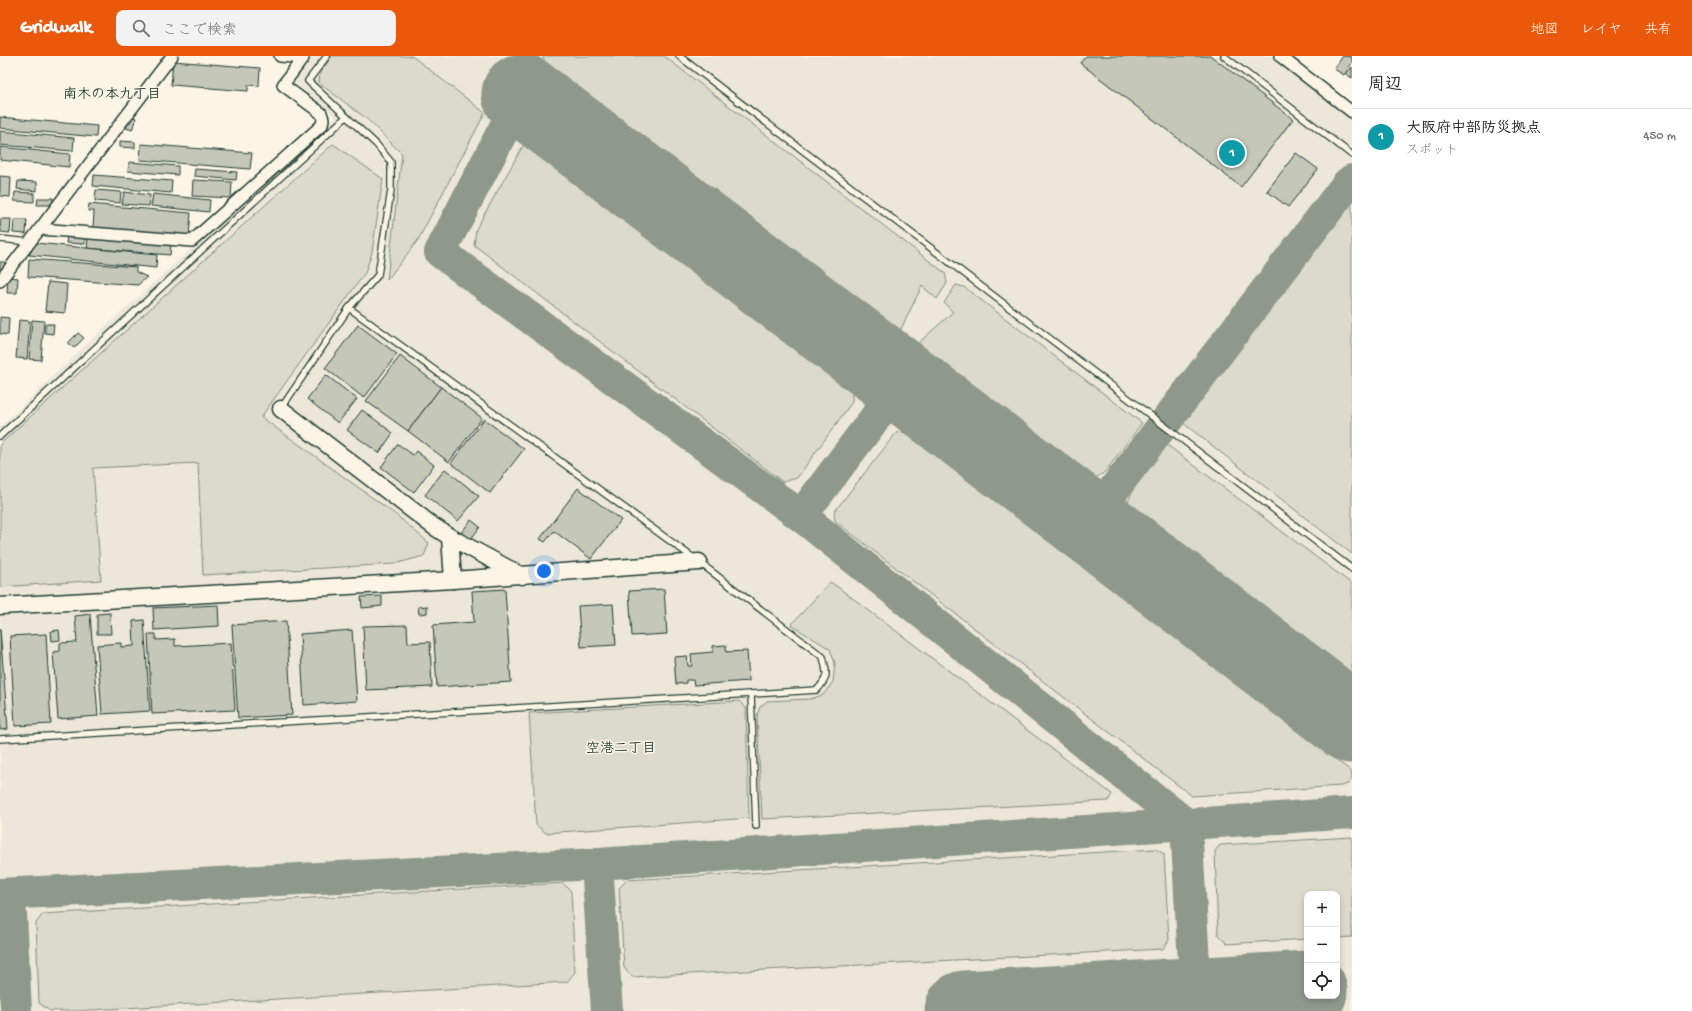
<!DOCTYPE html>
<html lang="ja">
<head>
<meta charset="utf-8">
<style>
  body { margin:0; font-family:"Gochi Hand","Klee One",sans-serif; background:#f2f2f2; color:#222 }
  .controls { position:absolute; right:12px; bottom:12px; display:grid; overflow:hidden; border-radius:8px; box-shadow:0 2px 6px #0003 }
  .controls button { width:36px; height:36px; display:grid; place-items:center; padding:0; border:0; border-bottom:1px solid #e0e0e0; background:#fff; color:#222; font:20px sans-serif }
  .you { position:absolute; left:544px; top:515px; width:14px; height:14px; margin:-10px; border:3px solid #fff; border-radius:50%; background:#1a73e8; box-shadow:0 0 0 6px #1a73e833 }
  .badge { display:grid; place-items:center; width:26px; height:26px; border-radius:50%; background:#ea580c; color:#fff; font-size:13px; font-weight:700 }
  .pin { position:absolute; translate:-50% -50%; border:2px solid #fff; box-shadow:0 1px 4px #0006 }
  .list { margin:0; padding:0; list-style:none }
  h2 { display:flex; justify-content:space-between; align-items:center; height:52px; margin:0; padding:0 16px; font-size:17px }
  h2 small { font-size:13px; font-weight:400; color:#767676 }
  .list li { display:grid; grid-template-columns:26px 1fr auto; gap:12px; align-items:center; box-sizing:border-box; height:56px; padding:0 16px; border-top:1px solid #e0e0e0 }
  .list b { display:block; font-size:15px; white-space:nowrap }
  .list p { margin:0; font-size:13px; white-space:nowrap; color:#767676 }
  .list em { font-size:13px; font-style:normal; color:#767676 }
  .icon { flex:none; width:22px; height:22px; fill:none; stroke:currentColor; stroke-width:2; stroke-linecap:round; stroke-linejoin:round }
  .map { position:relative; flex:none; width:1352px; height:955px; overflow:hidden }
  header { display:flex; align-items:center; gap:24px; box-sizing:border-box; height:56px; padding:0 20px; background:#ea580c; color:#fff }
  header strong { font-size:19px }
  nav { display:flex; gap:22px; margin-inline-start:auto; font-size:14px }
  .search { width:280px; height:36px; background:#f2f2f2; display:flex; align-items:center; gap:10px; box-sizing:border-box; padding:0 14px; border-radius:8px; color:#767676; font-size:15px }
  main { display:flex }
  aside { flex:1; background:#fff }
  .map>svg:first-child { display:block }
  .built { fill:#ece7d8; fill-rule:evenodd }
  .green { fill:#dcdacc; stroke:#7e8c80 }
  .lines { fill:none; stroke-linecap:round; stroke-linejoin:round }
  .taxiway { stroke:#8e998c; stroke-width:32 }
  .runway { stroke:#8e998c; stroke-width:81 }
  .building { fill:#c5c7b9; stroke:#1f3d34 }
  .lane-casing { stroke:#1f3d34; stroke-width:8 }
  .street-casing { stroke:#1f3d34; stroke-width:14 }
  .secondary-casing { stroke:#1f3d34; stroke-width:19 }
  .lane { stroke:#fcf5e5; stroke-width:5.5 }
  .street { stroke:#fcf5e5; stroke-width:11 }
  .secondary { stroke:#fcf5e5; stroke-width:16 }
  .labels { text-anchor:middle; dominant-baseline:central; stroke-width:3; stroke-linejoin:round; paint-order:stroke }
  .neighbourhood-label { font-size:14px; font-weight:bold; fill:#1f3d34; stroke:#fcf5e5 }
</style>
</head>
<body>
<header>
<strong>Gridwalk</strong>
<div class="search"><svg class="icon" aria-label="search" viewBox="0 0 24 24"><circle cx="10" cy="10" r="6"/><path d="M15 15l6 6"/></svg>ここで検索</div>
<nav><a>地図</a><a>レイヤ</a><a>共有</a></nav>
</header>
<main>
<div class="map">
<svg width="1352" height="955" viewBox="0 0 1352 955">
  <rect width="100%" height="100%" fill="#fcf5e5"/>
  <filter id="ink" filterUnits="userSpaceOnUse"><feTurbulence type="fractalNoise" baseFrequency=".025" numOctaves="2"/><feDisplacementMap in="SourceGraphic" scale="8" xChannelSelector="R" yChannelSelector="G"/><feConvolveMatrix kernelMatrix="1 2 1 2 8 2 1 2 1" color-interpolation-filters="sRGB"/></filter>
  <g filter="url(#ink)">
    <path class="built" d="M313,0H1273L1352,62V955H0V371L94,281L336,61L294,26ZM1307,838H1337V940H1307Z"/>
    <g class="green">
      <polygon points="332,0 412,0 485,57 418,184 387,224 402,98 367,63 319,27 320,17"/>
      <polygon points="543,0 664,0 945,217 947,227 937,243 922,230 897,281 546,10"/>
      <polygon points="333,88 383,123 372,196 365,217 261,361 395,458 429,487 424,500 394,508 203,519 198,407 93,412 101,524 0,531 0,388"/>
      <polygon points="524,88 852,335 852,346 797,422 783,426 474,189 476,173"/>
      <polygon points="1352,145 1352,498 1183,367"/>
      <polygon points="956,229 964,231 1142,367 1105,416 1092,424 1083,420 916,289 953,256 944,247"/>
      <polygon points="908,376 1351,715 1352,723 1348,728 1341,730 1192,740 835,465 834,456 896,377"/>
      <polygon points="1167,389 1352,528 1352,624 1139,464 1126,451 1134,431"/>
      <polygon points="830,526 839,532 1112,738 1108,745 762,763 757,660 760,651 767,645 810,643 823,639 833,626 835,607 830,593 791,569"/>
      <polygon points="739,645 746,652 749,762 546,777 536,769 529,657"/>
      <polygon points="1352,781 1352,881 1337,882 1337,838 1307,838 1307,883 1227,888 1218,879 1215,795 1220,789"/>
      <polygon points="1156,793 1164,798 1169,884 1163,893 632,921 624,912 619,832 627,824"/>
      <polygon points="563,827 571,835 575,916 567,926 74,955 50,955 39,947 36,867 43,858"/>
    </g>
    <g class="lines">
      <g class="taxiway">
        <polyline points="522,38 440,196 801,460 1186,768 1196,942"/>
        <polyline points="801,460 903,325"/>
        <polyline points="1089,466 1348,127 1352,124"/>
        <polyline points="597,808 607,955"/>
        <polyline points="0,838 597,808 1352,757"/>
        <polyline points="10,838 16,955"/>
      </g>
      <g class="runway">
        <polyline points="522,38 1089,466 1352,667"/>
        <polyline points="965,955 1307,935"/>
      </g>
    </g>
    <g class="building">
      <polygon points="1086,0 1211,0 1293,63 1241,131 1080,7"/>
      <polygon points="1343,0 1352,1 1352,7 1344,19 1334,13"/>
      <polygon points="173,5 260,12 259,30 248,29 248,35 171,29"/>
      <polygon points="1352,11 1352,22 1346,18"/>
      <polygon points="130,60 136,62 132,74 126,72"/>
      <polygon points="0,61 97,70 96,81 0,72"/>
      <polygon points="0,75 74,82 73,95 0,89"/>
      <polygon points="120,85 135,86 135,92 120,91"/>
      <polygon points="141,88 252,97 250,113 140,104"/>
      <polygon points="0,91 70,98 69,111 0,104"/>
      <polygon points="1296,97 1318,113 1288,151 1267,135"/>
      <polygon points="129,106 178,110 178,119 128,115"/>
      <polygon points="195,113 237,116 236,124 194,120"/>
      <polygon points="94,119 172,125 171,137 93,130"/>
      <polygon points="0,120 11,121 10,141 0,140"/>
      <polygon points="193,124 232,126 231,142 192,140"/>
      <polygon points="18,125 37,126 37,135 17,133"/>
      <polygon points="96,134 121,136 120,147 95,145"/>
      <polygon points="15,136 34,137 34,146 14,145"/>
      <polygon points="124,136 150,139 149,150 122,148"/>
      <polygon points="153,138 210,144 209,156 151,150"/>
      <polygon points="38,142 53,142 52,149 37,149"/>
      <polygon points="89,148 191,157 189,180 93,172 94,155 88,155"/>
      <polygon points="0,163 11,163 10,177 1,176"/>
      <polygon points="14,164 27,164 26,178 13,177"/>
      <polygon points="67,180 85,181 85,188 66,187"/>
      <polygon points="88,180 171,187 170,199 87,192"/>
      <polygon points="36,187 157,199 156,212 29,199"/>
      <polygon points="29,203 136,211 136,216 147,221 138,229 28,221"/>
      <polygon points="0,206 6,206 0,216"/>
      <polygon points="8,221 18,222 17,237 7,237"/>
      <polygon points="48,226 67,228 65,257 45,255"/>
      <polygon points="0,261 9,262 8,279 0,278"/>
      <polygon points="19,264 30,265 27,303 16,302"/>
      <polygon points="32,264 44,265 41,304 29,303"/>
      <polygon points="45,268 54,268 53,278 45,277"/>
      <polygon points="358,269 397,298 364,342 325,312"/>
      <polygon points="78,277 84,282 74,292 68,287"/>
      <polygon points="400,300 441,331 408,375 366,345"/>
      <polygon points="326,319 357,343 338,367 307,343"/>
      <polygon points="441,331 482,362 449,406 408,375"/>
      <polygon points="362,354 393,377 379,397 347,374"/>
      <polygon points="484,363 524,393 490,437 451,407"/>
      <polygon points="398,388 413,399 416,395 434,409 414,436 381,411"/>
      <polygon points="445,413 479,440 458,465 425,439"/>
      <polygon points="578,432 621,464 591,503 554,475 545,486 540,483"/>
      <polygon points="471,464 480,471 470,484 461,477"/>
      <polygon points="505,533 511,626 437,631 433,569 474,566 472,535"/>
      <polygon points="664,533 667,578 632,580 629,535"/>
      <polygon points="382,540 382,550 362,552 361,541"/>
      <polygon points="613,548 616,589 581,591 578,550"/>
      <polygon points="218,549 219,570 154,574 153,552"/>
      <polygon points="427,550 427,557 419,558 418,551"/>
      <polygon points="110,557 111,578 97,578 97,558"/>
      <polygon points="90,558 98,660 58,663 53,596 60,595 60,587 77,586 75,560"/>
      <polygon points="144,564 150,655 102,658 97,589 121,587 121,591 134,590 133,565"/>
      <polygon points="286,565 292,659 238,662 232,569"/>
      <polygon points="407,569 408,587 430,586 432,631 366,634 363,570"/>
      <polygon points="0,573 8,673 0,674"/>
      <polygon points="59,574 60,584 52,585 51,575"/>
      <polygon points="352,574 357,645 304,649 300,578"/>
      <polygon points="46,578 51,668 15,670 10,580"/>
      <polygon points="148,578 156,578 156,584 175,583 175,590 231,587 235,654 152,658"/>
      <polygon points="726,589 726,596 747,595 749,625 694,629 693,624 686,624 686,627 676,628 674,601 687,600 688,610 692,610 691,598 713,596 713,590"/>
    </g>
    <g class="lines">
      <defs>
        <g id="lane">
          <polyline points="679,0 1352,513"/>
          <polyline points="1224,0 1352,99"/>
          <polyline points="0,183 30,186"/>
          <polyline points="282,351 349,252 378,219 391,134 391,106 376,88 308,25 327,0"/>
          <polyline points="0,380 346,61"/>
          <polyline points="751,638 756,770"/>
          <path d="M0,683L751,638L817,634C829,621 827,617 823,601L699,506L349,252"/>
        </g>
        <g id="street">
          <polyline points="280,0 303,2"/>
          <polyline points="1280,0 1352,56"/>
          <polyline points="40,173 192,185 322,69 323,63 321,57 283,29 303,2"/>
          <polyline points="0,225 172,0"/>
        </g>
        <g id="secondary">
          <polyline points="281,353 433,470 450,481 522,520"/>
          <polyline points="450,481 453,524"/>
          <polyline points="0,550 453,524 699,506"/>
        </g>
      </defs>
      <use href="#lane" class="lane-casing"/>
      <use href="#street" class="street-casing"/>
      <use href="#secondary" class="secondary-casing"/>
      <use href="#lane" class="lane"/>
      <use href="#street" class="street"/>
      <use href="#secondary" class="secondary"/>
    </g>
  </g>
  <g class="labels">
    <g class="neighbourhood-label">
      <text x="112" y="39">南木の本九丁目</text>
      <text x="621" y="693">空港二丁目</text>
    </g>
  </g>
</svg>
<div class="controls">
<button>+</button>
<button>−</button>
<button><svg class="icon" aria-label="locate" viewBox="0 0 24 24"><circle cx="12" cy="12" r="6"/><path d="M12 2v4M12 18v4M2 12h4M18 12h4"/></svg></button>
</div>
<div class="you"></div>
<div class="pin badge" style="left:1232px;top:97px;background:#0f9aa8">1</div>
</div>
<aside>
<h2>周辺<small></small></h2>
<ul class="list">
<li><span class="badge" style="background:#0f9aa8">1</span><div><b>大阪府中部防災拠点</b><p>スポット</p></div><em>450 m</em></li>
</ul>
</aside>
</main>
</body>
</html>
